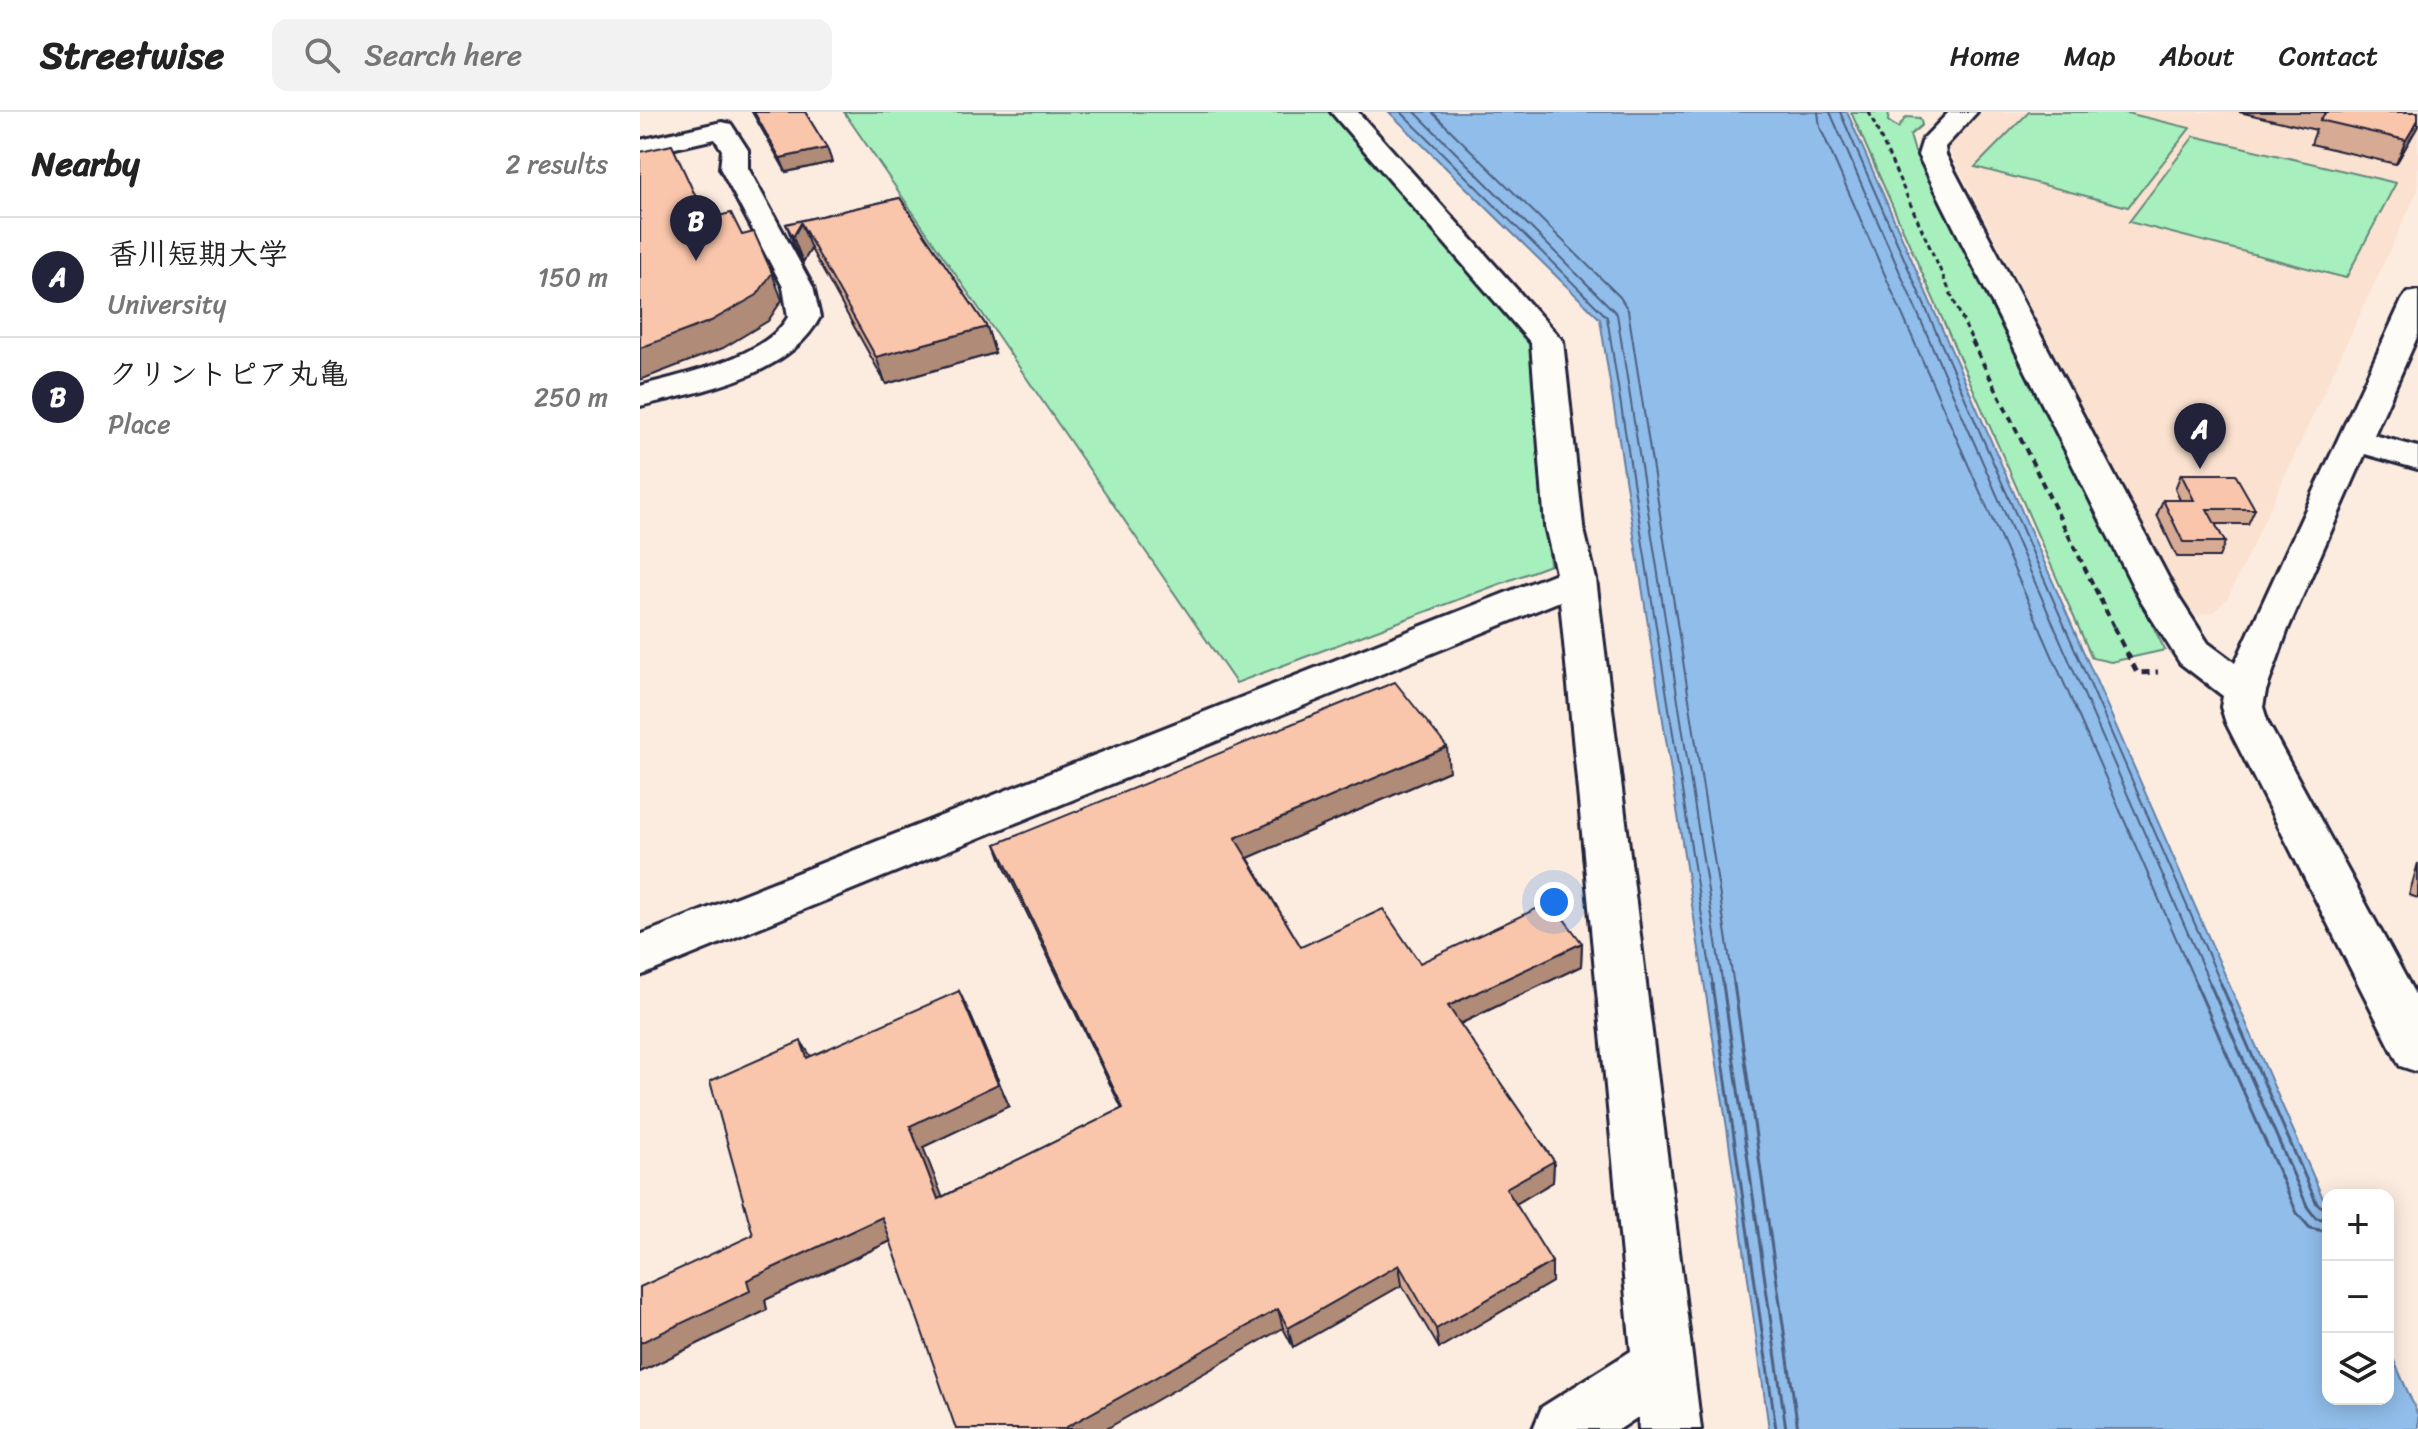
<!DOCTYPE html>
<html lang="en">
<head>
<meta charset="utf-8">
<style>
  body { margin:0; font-family:Sriracha,"Klee One",sans-serif; background:#f2f2f2; color:#222 }
  .controls { position:absolute; right:24px; bottom:24px; display:grid; overflow:hidden; border-radius:16px; box-shadow:0 4px 20px #0003 }
  .controls button { width:72px; height:72px; display:grid; place-items:center; padding:0; border:0; border-bottom:2px solid #e0e0e0; background:#fff; color:#222; font:40px sans-serif }
  .you { position:absolute; left:914px; top:790px; width:28px; height:28px; margin:-20px; border:6px solid #fff; border-radius:50%; background:#1a73e8; box-shadow:0 0 0 12px #1a73e833 }
  .badge { display:grid; place-items:center; width:52px; height:52px; border-radius:50%; background:#22223b; color:#fff; font-size:26px; font-weight:700 }
  .pin { position:absolute; translate:-50% -66px; filter:drop-shadow(0 2px 4px #0008) }
  .pin::after { content:''; position:absolute; top:42px; width:28px; height:24px; background:inherit; clip-path:polygon(0 0,100% 0,50% 100%) }
  .list { margin:0; padding:0; list-style:none }
  h2 { display:flex; justify-content:space-between; align-items:center; height:104px; margin:0; padding:0 32px; font-size:34px }
  h2 small { font-size:26px; font-weight:400; color:#767676 }
  .list li { display:grid; grid-template-columns:52px 1fr auto; gap:24px; align-items:center; box-sizing:border-box; height:120px; padding:0 32px; border-top:2px solid #e0e0e0 }
  .list b { display:block; font-size:30px; white-space:nowrap }
  .list p { margin:0; font-size:26px; white-space:nowrap; color:#767676 }
  .list em { font-size:26px; font-style:normal; color:#767676 }
  .icon { flex:none; width:44px; height:44px; fill:none; stroke:currentColor; stroke-width:2; stroke-linecap:round; stroke-linejoin:round }
  .map { position:relative; flex:none; width:1778px; height:1317px; overflow:hidden }
  header { display:flex; align-items:center; gap:48px; box-sizing:border-box; height:112px; padding:0 40px; background:#fff; border-bottom:2px solid #e0e0e0 }
  header strong { font-size:38px }
  nav { display:flex; gap:44px; margin-inline-start:auto; font-size:28px }
  .search { width:560px; height:72px; background:#f2f2f2; display:flex; align-items:center; gap:20px; box-sizing:border-box; padding:0 28px; border-radius:16px; color:#767676; font-size:30px }
  main { display:flex }
  aside { flex:1; background:#fff }
  .map>svg:first-child { display:block }
  .built { fill:#fbe1d0 }
  .green { fill:#a7efbd; stroke:#64887c; stroke-width:2 }
  .water { fill:#91bdea; stroke:#657fa4; stroke-width:2 }
  .lines { fill:none; stroke-linecap:round; stroke-linejoin:round }
  .shore-far1 { stroke:#4e6081; stroke-width:2 }
  .shore { stroke:#4e6081; stroke-width:3 }
  .minor-casing { stroke:#22223b; stroke-width:6 }
  .path-far2 { stroke:#22223b; stroke-width:3; stroke-dasharray:5 4; stroke-linecap:butt }
  .path-far1 { stroke:#22223b; stroke-width:4; stroke-dasharray:7 5; stroke-linecap:butt }
  .path { stroke:#22223b; stroke-width:5; stroke-dasharray:8 6; stroke-linecap:butt }
  .minor { fill:#fdfcf7; fill-rule:evenodd }
  .wall { fill:#d7aa93; stroke:#22223b; stroke-width:2 }
  .shaded-wall { fill:#af8b78; stroke:#22223b; stroke-width:2 }
  .building { fill:#fac6ab; stroke:#22223b; stroke-width:2 }
</style>
</head>
<body>
<header>
<strong>Streetwise</strong>
<div class="search"><svg class="icon" aria-label="search" viewBox="0 0 24 24"><circle cx="10" cy="10" r="6"/><path d="M15 15l6 6"/></svg>Search here</div>
<nav><a>Home</a><a>Map</a><a>About</a><a>Contact</a></nav>
</header>
<main>
<aside>
<h2>Nearby<small>2 results</small></h2>
<ul class="list">
<li><span class="badge">A</span><div><b>香川短期大学</b><p>University</p></div><em>150 m</em></li>
<li><span class="badge">B</span><div><b>クリントピア丸亀</b><p>Place</p></div><em>250 m</em></li>
</ul>
</aside>
<div class="map">
<svg width="1778" height="1317" viewBox="0 0 1778 1317">
  <rect width="100%" height="100%" fill="#fcece0"/>
  <filter id="ink" filterUnits="userSpaceOnUse"><feTurbulence type="fractalNoise" baseFrequency=".0125" numOctaves="2"/><feDisplacementMap in="SourceGraphic" scale="16" xChannelSelector="R" yChannelSelector="G"/><feConvolveMatrix kernelMatrix="1 2 1 2 8 2 1 2 1" color-interpolation-filters="sRGB"/></filter>
  <g filter="url(#ink)">
    <polygon class="built" points="1341,0 1778,0 1778,78 1588,486 1574,500 1557,504 1542,491 1309,37 1309,30"/>
    <g class="green">
      <polygon points="204,0 693,0 890,230 910,453 596,571"/>
      <polygon points="1211,0 1249,0 1248,9 1258,16 1266,5 1280,6 1282,13 1270,23 1275,40 1525,538 1471,550 1452,546"/>
      <polygon points="1389,0 1483,0 1550,16 1488,95 1335,55"/>
      <polygon points="1554,24 1756,71 1706,166 1489,110"/>
    </g>
    <polygon class="water" points="749,0 1207,0 1688,1098 1688,1287 1748,1287 1748,1235 1778,1303 1778,1317 1129,1317 1087,1016 960,207"/>
    <g class="lines">
      <g class="shore-far1">
        <polyline points="761,0 967,205 1073,874"/>
        <polyline points="775,0 977,202 1083,874"/>
        <polyline points="792,0 980,185 988,198 1094,874"/>
        <polyline points="1178,0 1180,15 1557,874"/>
        <polyline points="1190,0 1571,874"/>
        <polyline points="1200,0 1582,874"/>
      </g>
      <g class="shore">
        <polyline points="1072,872 1136,1317"/>
        <polyline points="1083,872 1146,1317"/>
        <polyline points="1094,872 1158,1317"/>
        <polyline points="1556,872 1657,1101 1670,1116 1688,1120"/>
        <polyline points="1570,872 1668,1096 1676,1106 1688,1108"/>
        <polyline points="1581,872 1677,1092 1688,1098"/>
      </g>
      <defs>
        <g id="minor">
          <polygon points="691,0 718,0 923,229 943,414 956,467 1061,1317 999,1317 998,1305 980,1317 893,1317 902,1295 991,1239 920,489 0,864 0,823 916,461 905,414 891,231"/>
          <polygon points="1309,0 1337,0 1305,35 1306,43 1539,486 1568,531 1595,551 1762,188 1767,181 1778,179 1778,223 1734,323 1778,335 1778,357 1725,342 1648,517 1626,579 1623,595 1628,611 1778,888 1778,960 1760,954 1586,611 1581,595 1583,584 1540,551 1500,488 1278,43 1283,27"/>
          <path d="M82,10L91,12L108,38V56L173,175L180,205C148,265 61,279 0,294V274C43,262 125,246 148,205L143,175L80,56L82,38L75,27L0,44V28Z"/>
        </g>
      </defs>
      <use href="#minor" class="minor-casing"/>
      <polyline class="path-far2" points="1229,0 1333,231"/>
      <polyline class="path-far1" points="1332,229 1475,517"/>
      <polyline class="path" points="1474,515 1497,561 1518,560"/>
      <use href="#minor" class="minor"/>
    </g>
    <g class="wall">
      <polygon points="112,0 165,0 187,36 192,50 146,60"/>
      <polygon points="1599,0 1778,0 1778,14 1756,52 1671,32 1676,18"/>
      <polygon points="260,86 347,215 355,241 246,272 171,137 163,150 156,138 146,112"/>
      <polygon points="1541,362 1615,397 1608,412 1575,412 1585,430 1579,445 1537,445 1517,403 1523,388 1540,388 1535,377"/>
      <polygon points="809,659 608,746 661,835 780,851 942,831 941,854 820,912 914,1049 913,1070 876,1092 912,1170 799,1236 762,1173 653,1235 643,1216 251,1129 125,1188 127,1198 0,1260 113,1123 171,944 330,902 369,994 283,1035 302,1085 482,997 365,756 356,732"/>
      <polygon points="1778,751 1778,786 1769,783"/>
    </g>
    <g class="shaded-wall">
      <polygon points="1778,8 1778,14 1756,52 1766,28"/>
      <polygon points="187,36 192,50 146,60 140,46"/>
      <polygon points="161,111 171,137 163,150 153,125"/>
      <polygon points="132,161 142,188 128,209 83,236 0,268 0,236"/>
      <polygon points="347,215 355,241 246,272 236,245"/>
      <polygon points="807,635 809,659 601,749 595,726"/>
      <polygon points="942,831 941,854 809,917 808,894"/>
      <polygon points="319,879 330,902 369,994 283,1035 311,1107 298,1087 270,1014"/>
      <polygon points="161,929 176,952 167,946"/>
      <polygon points="914,1049 913,1070 867,1097 866,1076"/>
      <polygon points="242,1105 257,1126 125,1188 127,1198 0,1260 0,1231 107,1168"/>
      <polygon points="912,1150 912,1170 799,1236 796,1217"/>
      <polygon points="759,1153 762,1173 653,1235 648,1216"/>
      <polygon points="638,1197 643,1216 466,1317 423,1317"/>
    </g>
    <g class="building">
      <polygon points="114,0 165,0 187,36 140,46"/>
      <polygon points="1686,0 1778,0 1778,8 1766,28 1680,8"/>
      <polygon points="32,33 66,107 91,101 102,123 114,120 132,161 117,183 71,209 0,236 0,40"/>
      <polygon points="260,86 347,215 236,245 161,111 153,125 146,112"/>
      <polygon points="1541,362 1595,362 1615,397 1567,397 1585,430 1543,430 1523,388 1554,388"/>
      <polygon points="755,570 807,635 595,726 661,835 743,797 780,851 911,790 942,831 808,894 914,1049 866,1076 912,1150 796,1217 759,1153 648,1216 638,1197 423,1317 316,1317 242,1105 107,1168 110,1179 0,1231 0,1175 113,1123 70,969 161,929 167,946 319,879 358,972 270,1014 298,1087 483,996 356,732"/>
    </g>
  </g>
</svg>
<div class="controls">
<button>+</button>
<button>−</button>
<button><svg class="icon" aria-label="layers" viewBox="0 0 24 24"><path d="M12 4l9 5-9 5-9-5zM3 14l9 5 9-5"/></svg></button>
</div>
<div class="you"></div>
<div class="pin badge" style="left:1560px;top:357px">A</div>
<div class="pin badge" style="left:56px;top:149px">B</div>
</div>
</main>
</body>
</html>
